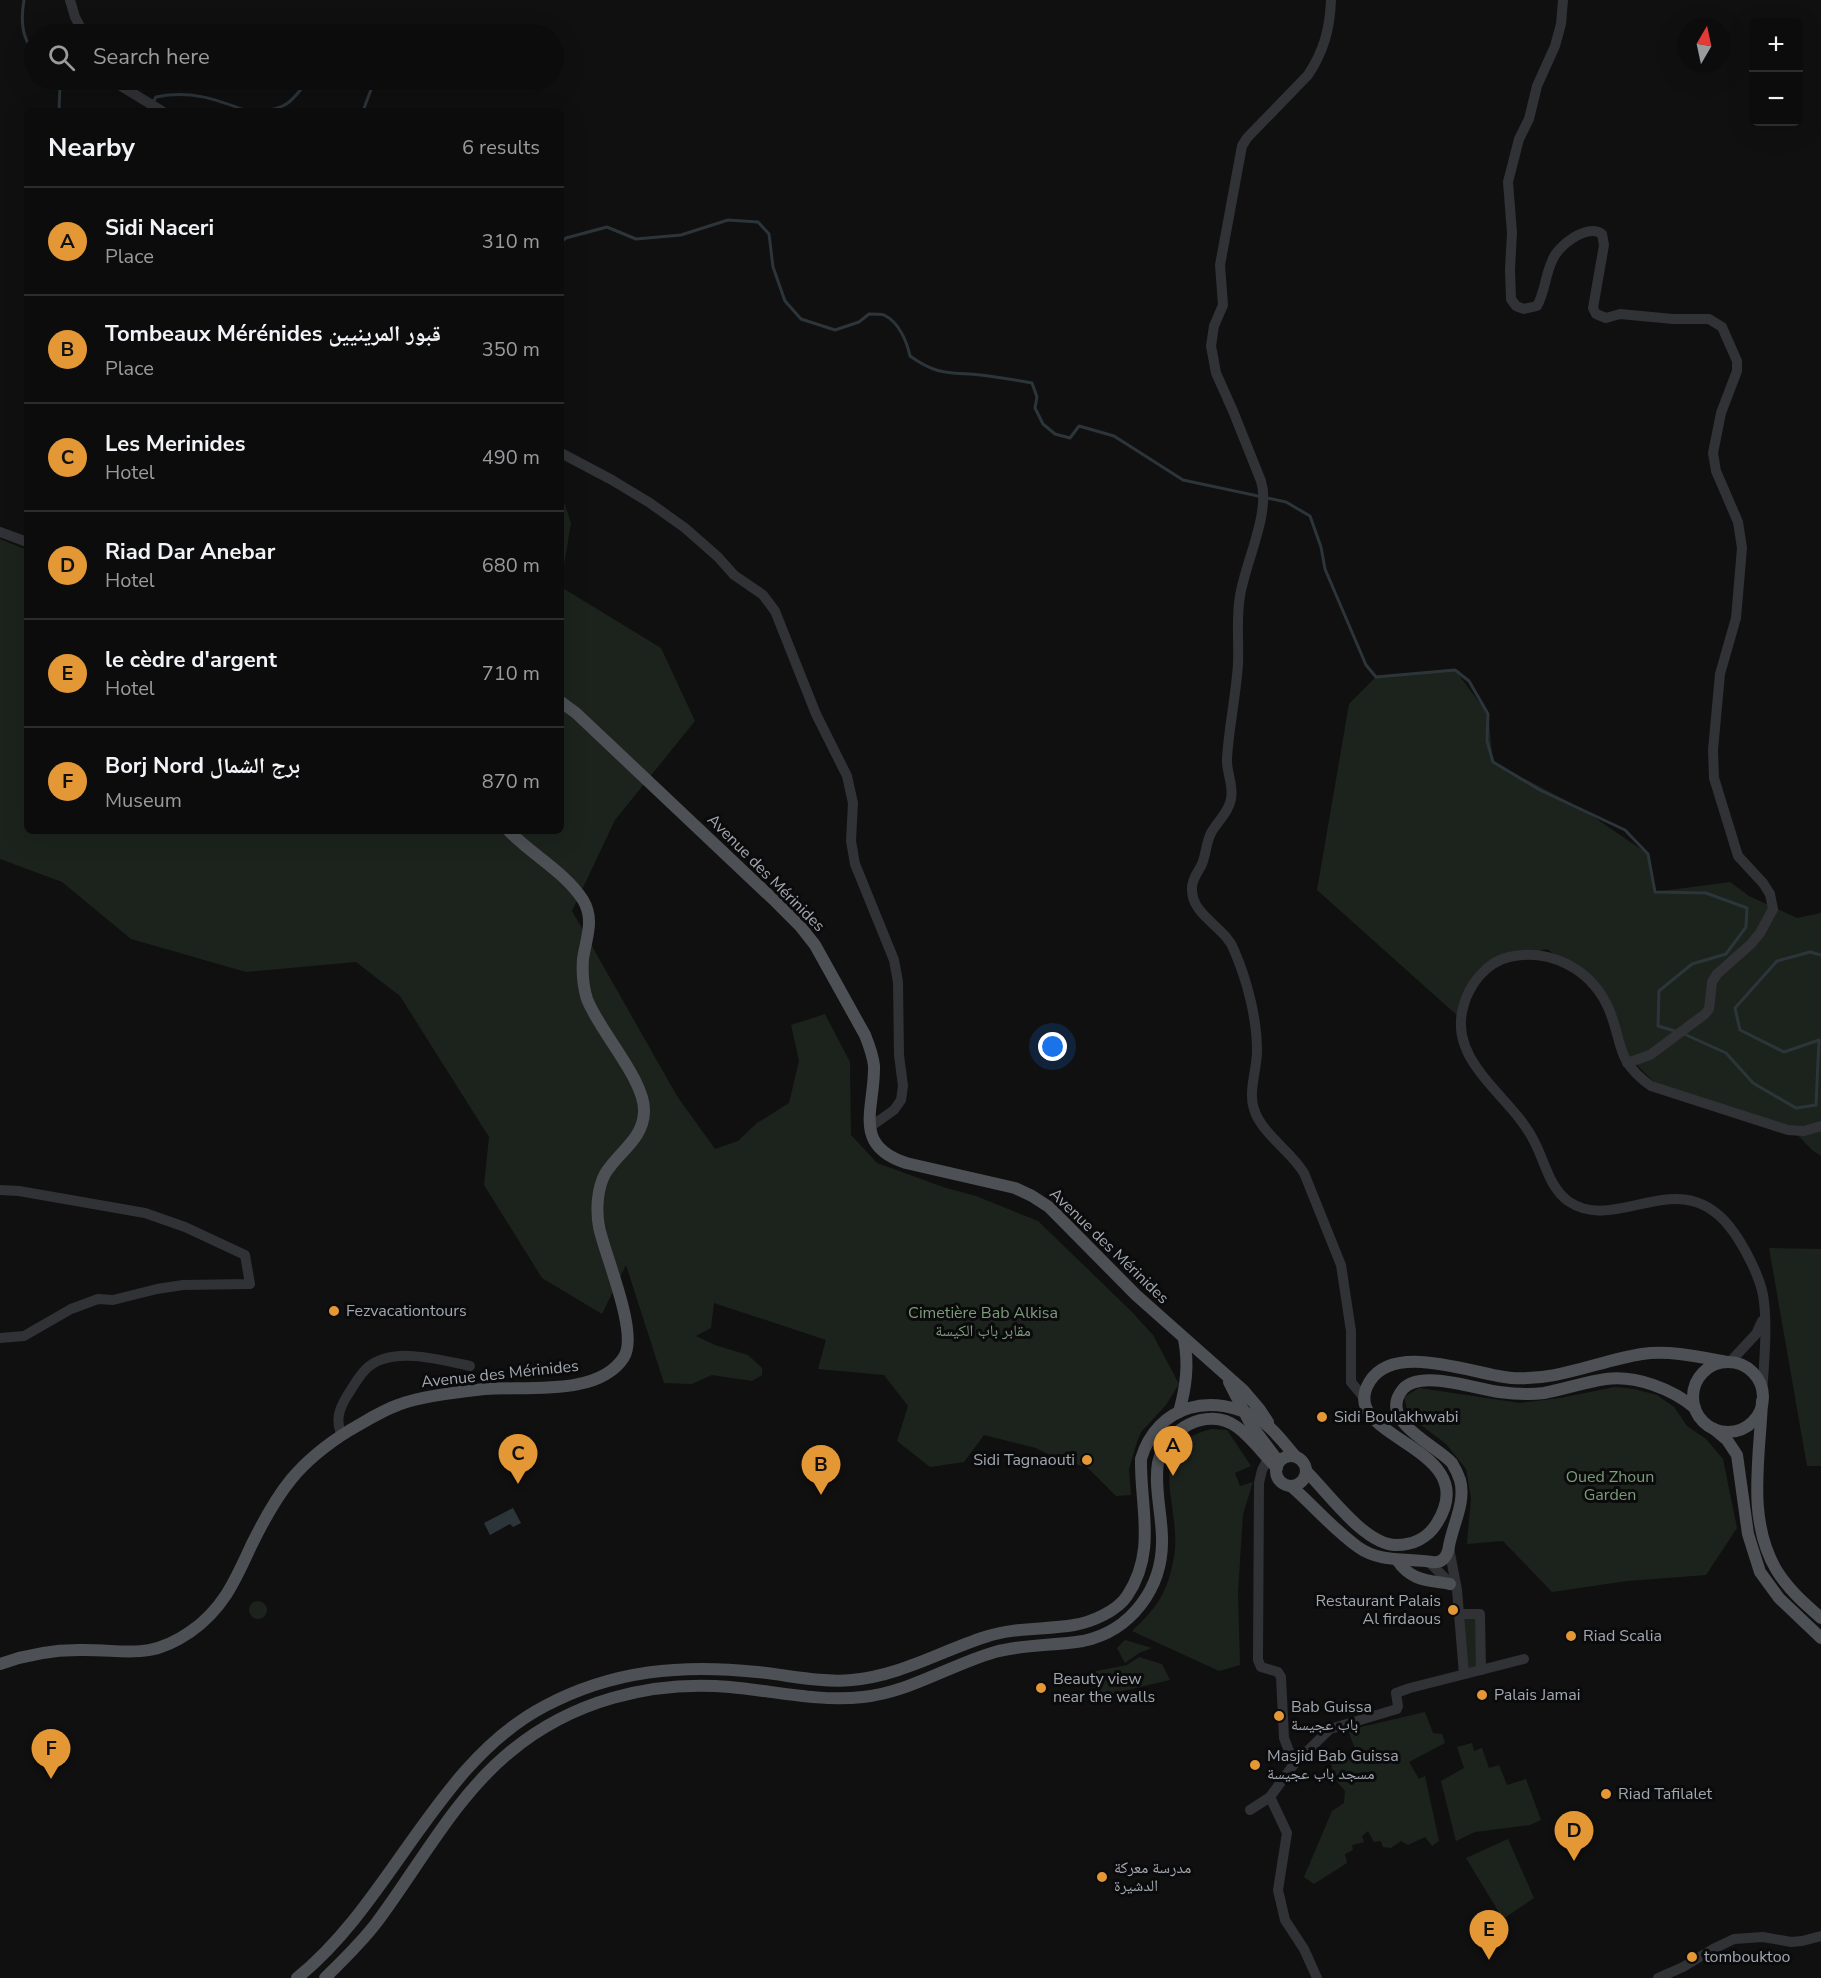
<!DOCTYPE html>
<html lang="en">
<head>
<meta charset="utf-8">
<style>
  body { margin:0; font-family:"Nunito Sans","Noto Naskh Arabic",sans-serif; background:#151516; color:#f1f3f6 }
  .controls { position:absolute; right:18px; top:18px; display:grid; overflow:hidden; border-radius:9px; box-shadow:0 6px 24px #0002 }
  .controls button { width:54px; height:54px; display:grid; place-items:center; padding:0; border:0; border-bottom:2px solid #2c2c2e; background:#0c0c0d; color:#f1f3f6; font:30px sans-serif }
  .compass { position:absolute; left:1677px; top:18px; width:54px; height:54px; border-radius:50%; background:#0c0c0d; box-shadow:0 6px 24px #0002; rotate:9deg }
  .you { position:absolute; left:1053px; top:1047px; width:21px; height:21px; margin:-15px; border:4px solid #fff; border-radius:50%; background:#1a73e8; box-shadow:0 0 0 9px #1a73e833 }
  .badge { display:grid; place-items:center; width:39px; height:39px; border-radius:50%; background:#e49735; color:#111; font-size:20px; font-weight:700 }
  .pin { position:absolute; translate:-50% -50px; filter:drop-shadow(0 2px 3px #0008) }
  .pin::after { content:''; position:absolute; top:32px; width:21px; height:18px; background:inherit; clip-path:polygon(0 0,100% 0,50% 100%) }
  .list { margin:0; padding:0; list-style:none }
  h2 { display:flex; justify-content:space-between; align-items:center; height:78px; margin:0; padding:0 24px; font-size:26px }
  h2 small { font-size:20px; font-weight:400; color:#9a9b9d }
  .list li { display:grid; grid-template-columns:39px 1fr auto; gap:18px; align-items:center; box-sizing:border-box; height:108px; padding:0 24px; border-top:2px solid #2c2c2e }
  .list b { display:block; font-size:22px; white-space:nowrap }
  .list p { margin:0; font-size:20px; white-space:nowrap; color:#9a9b9d }
  .list em { font-size:20px; font-style:normal; color:#9a9b9d }
  .icon { flex:none; width:33px; height:33px; fill:none; stroke:currentColor; stroke-width:2; stroke-linecap:round; stroke-linejoin:round }
  .map { position:relative; flex:none; width:1821px; height:1978px; overflow:hidden }
  .search { position:absolute; background:#0c0c0d; box-shadow:0 6px 24px #0002; left:24px; top:24px; width:540px; height:66px; display:flex; align-items:center; gap:15px; box-sizing:border-box; padding:0 21px; border-radius:33px; color:#9a9b9d; font-size:22px }
  .panel { position:absolute; background:#0c0c0d; box-shadow:0 6px 24px #0002; left:24px; top:108px; width:540px; height:726px; border-radius:9px }
  .map>svg:first-child { display:block }
  .green { fill:#1c231d }
  .water { fill:#2c353a }
  .lines { fill:none; stroke-linecap:round; stroke-linejoin:round }
  .stream { stroke:#2c353a; stroke-width:3 }
  .minor { stroke:#313236; stroke-width:10 }
  .major { stroke:#4d5054; stroke-width:12 }
  .poi-dot { fill:#e49735; stroke:#0b0b0c; stroke-width:2 }
  .labels { text-anchor:middle; dominant-baseline:central; stroke-width:6; stroke-linejoin:round; paint-order:stroke }
  .street-label { font-size:16px; fill:#a2a8b1; stroke:#0b0b0c }
  .poi-label { font-size:16px; fill:#a2a8b1; stroke:#0b0b0c; text-anchor:start }
  .park-label { font-size:16px; fill:#7b9b7a; stroke:#0b0b0c }
</style>
</head>
<body>
<div class="map">
<svg width="1821" height="1978" viewBox="0 0 1821 1978">
  <rect width="100%" height="100%" fill="#101011"/>
  <g class="green">
    <polygon points="561,493 571,523 561,584"/>
    <polygon points="0,539 27,550 27,831 561,831 561,587 661,648 695,721 615,820 572,911 677,1096 715,1149 738,1141 757,1123 789,1103 799,1061 791,1025 825,1014 850,1062 851,1135 877,1163 946,1188 976,1196 1038,1221 1131,1311 1153,1335 1179,1384 1166,1405 1141,1432 1137,1442 1129,1469 1131,1495 1116,1496 1087,1467 1060,1460 1036,1448 984,1435 964,1462 930,1467 897,1441 908,1406 884,1375 818,1369 826,1340 714,1303 711,1328 696,1336 715,1345 748,1355 762,1368 762,1375 752,1381 712,1375 692,1384 664,1383 626,1265 602,1314 542,1278 484,1185 489,1137 400,996 356,962 246,972 131,939 62,882 0,859"/>
    <polygon points="1455,670 1488,714 1493,762 1582,809 1648,854 1655,892 1730,882 1749,896 1797,918 1821,913 1821,1156 1812,1150 1791,1128 1661,1089 1620,1048 1597,987 1547,949 1492,961 1460,1018 1317,890 1349,704 1376,677"/>
    <polygon points="1769,1248 1821,1249 1821,1466 1807,1466"/>
    <polygon points="1615,1387 1634,1389 1657,1395 1674,1407 1687,1426 1706,1439 1723,1459 1737,1528 1706,1575 1627,1581 1552,1592 1503,1541 1467,1544 1471,1498 1466,1469 1446,1444 1409,1416 1404,1397 1419,1388 1520,1403 1560,1398"/>
    <path d="M1211,1429L1227,1430L1251,1466L1235,1473L1240,1486L1253,1482L1243,1514L1238,1592L1240,1665L1219,1671L1132,1631C1157,1608 1168,1592 1174,1557C1183,1505 1140,1447 1211,1429Z"/>
    <circle cx="258" cy="1610" r="9"/>
    <polygon points="1481,1614 1482,1673 1466,1677 1461,1615"/>
    <polygon points="1125,1640 1152,1648 1139,1653 1125,1663 1117,1648"/>
    <polygon points="1139,1657 1162,1664 1170,1680 1097,1697 1093,1684 1096,1671 1127,1665"/>
    <polygon points="1425,1712 1433,1733 1442,1734 1445,1743 1409,1762 1419,1779 1425,1776 1439,1841 1432,1846 1425,1837 1408,1845 1401,1841 1391,1848 1383,1847 1381,1841 1374,1842 1368,1831 1362,1836 1364,1842 1352,1845 1353,1850 1345,1854 1347,1863 1314,1884 1304,1877 1332,1811 1344,1803 1345,1791 1334,1778 1331,1763 1357,1754 1348,1730"/>
    <polygon points="1472,1743 1474,1751 1482,1748 1489,1768 1499,1765 1507,1785 1526,1779 1541,1820 1530,1825 1475,1832 1456,1841 1441,1781 1464,1768 1457,1747"/>
    <polygon points="1508,1839 1534,1898 1503,1919 1466,1858"/>
  </g>
  <polygon class="water" points="513,1508 521,1523 513,1527 510,1524 490,1535 484,1523"/>
  <g class="lines">
    <g class="stream">
      <path d="M24,0C21,17 21,38 34,51"/>
      <polyline points="362,80 372,87 363,111"/>
      <path d="M153,102L156,97C191,90 215,99 247,111"/>
      <polyline points="59,111 60,84 62,80"/>
      <path d="M264,111C291,107 292,99 309,80"/>
      <path d="M561,242L566,238L607,227L636,239L681,235L728,220L758,222L769,234L773,267L785,301L801,319L835,330L859,322L869,314C873,314 880,314 884,315C899,322 907,342 910,356C938,376 949,372 981,375C998,377 1015,380 1032,383L1037,397L1035,408L1043,424L1055,434L1070,438L1079,426L1114,436L1183,480L1286,502L1310,516L1321,547L1325,569L1366,665L1376,677L1455,670L1469,681L1488,714L1487,741L1493,762L1540,790L1625,830L1648,854L1655,892L1706,893L1747,908L1746,927L1726,954L1692,964L1659,991L1658,1026L1675,1031"/>
      <polyline points="1684,1034 1726,1053 1753,1083 1796,1108 1816,1105 1819,1040 1784,1052 1740,1030 1735,1008 1777,961 1810,952 1821,955"/>
    </g>
    <g class="minor">
      <polyline points="70,0 75,17 84,34"/>
      <path d="M1331,0C1330,28 1324,51 1308,75L1247,138L1242,146L1220,265L1223,305L1214,326L1211,346L1216,373L1233,411L1261,481C1271,512 1245,563 1240,596C1236,619 1239,641 1238,664C1236,695 1229,727 1227,758C1226,772 1234,785 1231,799C1229,812 1217,822 1211,833C1206,843 1206,854 1202,864C1198,873 1192,878 1192,888C1191,916 1225,926 1234,950C1247,980 1257,1018 1257,1051C1257,1069 1248,1092 1254,1109C1261,1133 1291,1151 1304,1173L1341,1265L1351,1331V1382L1365,1399"/>
      <path d="M1563,0L1561,24L1555,46L1537,86L1529,119L1519,139L1508,182L1512,233L1510,269L1511,299L1516,306L1524,309L1537,306C1545,292 1545,276 1552,261C1557,246 1587,223 1602,234L1604,245L1593,308L1596,314L1606,318L1620,314L1673,319H1709L1722,327L1737,361V371L1721,413L1713,453L1716,471L1738,522L1742,548L1736,618L1720,674L1713,750L1714,778L1738,856L1763,883L1770,894L1773,909L1760,933L1751,944L1717,974L1712,982L1709,1009L1705,1014L1650,1055L1627,1063"/>
      <polyline points="111,80 162,111"/>
      <polyline points="561,453 612,480 650,503 685,528 718,557 734,575 763,595 775,611 816,714 847,776 853,803 851,841 855,864 894,960 898,982 899,1055 903,1086 901,1100 894,1110 870,1127"/>
      <polyline points="0,532 27,542"/>
      <polyline points="0,1190 19,1191 145,1213 185,1227 245,1255 250,1284 183,1285 157,1289 113,1300 98,1299 71,1309 24,1336 0,1338"/>
      <polyline points="1730,1362 1756,1334 1762,1321"/>
      <path d="M1762,1394C1764,1365 1768,1323 1763,1295C1759,1274 1742,1242 1729,1226C1678,1163 1617,1235 1568,1201C1549,1187 1545,1162 1535,1143C1521,1114 1495,1094 1477,1068C1464,1050 1457,1030 1463,1008C1468,986 1486,962 1509,957C1549,948 1589,968 1607,1005C1624,1041 1613,1059 1651,1086L1788,1130L1804,1131L1821,1126"/>
      <path d="M342,1435C335,1421 339,1409 347,1396C353,1387 358,1377 366,1369C391,1345 440,1360 470,1366"/>
      <polyline points="1268,1459 1262,1470 1259,1483 1258,1660 1261,1667 1278,1672 1281,1677 1284,1738 1294,1764"/>
      <polyline points="1449,1548 1457,1590 1464,1674"/>
      <polyline points="1428,1561 1453,1586"/>
      <polyline points="1459,1614 1480,1614 1481,1670"/>
      <polyline points="1270,1797 1287,1833 1278,1890 1285,1920 1304,1949 1317,1978"/>
      <polyline points="1250,1810 1270,1797 1294,1764 1330,1729 1397,1709 1398,1706 1396,1693 1410,1688 1524,1659"/>
      <polyline points="1658,1978 1683,1967 1713,1949 1734,1939 1763,1937 1791,1942 1802,1941 1821,1936"/>
    </g>
    <g class="major">
      <path d="M561,702L576,713L776,902L800,926L815,945L865,1035C869,1045 873,1055 874,1066C875,1108 851,1145 906,1163L1015,1188L1032,1196L1049,1207L1136,1295L1243,1390L1260,1410L1268,1422"/>
      <circle cx="1728" cy="1397" r="35"/>
      <polyline points="1229,1382 1251,1425 1276,1458"/>
      <path d="M1762,1401C1760,1457 1746,1520 1777,1571C1789,1590 1805,1604 1821,1618"/>
      <path d="M1179,1412C1186,1387 1189,1365 1184,1339"/>
      <polyline points="1714,1429 1727,1440 1737,1455 1748,1534 1760,1572 1779,1598 1821,1638"/>
      <circle cx="1291" cy="1471" r="15"/>
      <path d="M1307,1472C1328,1493 1365,1545 1396,1545C1413,1545 1428,1538 1437,1523C1486,1445 1333,1439 1370,1381C1395,1341 1475,1375 1512,1378C1558,1381 1598,1361 1642,1354C1670,1350 1700,1357 1727,1362"/>
      <path d="M1291,1486C1314,1506 1333,1529 1358,1547C1380,1563 1407,1558 1432,1562C1443,1564 1448,1555 1449,1546C1453,1524 1466,1502 1460,1480C1458,1474 1455,1468 1452,1463C1437,1445 1376,1421 1403,1389C1420,1369 1476,1389 1499,1392C1514,1394 1530,1395 1544,1393C1565,1389 1585,1382 1606,1379C1636,1375 1672,1389 1695,1408"/>
      <path d="M1397,1560C1411,1581 1427,1580 1450,1584"/>
      <path d="M0,1664C25,1655 52,1650 79,1650C125,1649 148,1661 190,1632C223,1609 235,1581 251,1546C278,1491 298,1462 350,1430C366,1421 381,1411 398,1405C421,1396 460,1392 485,1389C525,1386 599,1397 624,1357C639,1333 605,1256 599,1227C596,1210 597,1189 605,1174C618,1152 643,1140 644,1112C646,1081 599,1031 587,999C583,986 582,972 583,959C586,938 595,920 583,900C565,872 532,855 509,831"/>
      <path d="M297,1978C392,1902 436,1763 545,1706C613,1670 682,1664 757,1672C788,1675 821,1683 852,1680C900,1676 941,1651 985,1637C1014,1627 1045,1630 1074,1625C1092,1622 1117,1611 1127,1596C1157,1551 1140,1507 1141,1459C1157,1404 1214,1391 1260,1420C1274,1429 1284,1443 1295,1456"/>
      <path d="M325,1978C343,1960 362,1942 377,1922C419,1866 455,1797 510,1752C571,1701 651,1680 730,1687C774,1691 819,1702 863,1697C910,1692 950,1665 995,1652C1024,1644 1054,1646 1083,1641C1131,1631 1163,1588 1162,1539C1162,1515 1154,1487 1158,1463C1165,1430 1207,1405 1237,1427C1252,1438 1264,1455 1277,1468"/>
    </g>
  </g>
  <g class="poi-dot">
    <circle cx="334" cy="1311" r="6"/>
    <circle cx="1322" cy="1417" r="6"/>
    <circle cx="1087" cy="1460" r="6"/>
    <circle cx="1453" cy="1610" r="6"/>
    <circle cx="1571" cy="1636" r="6"/>
    <circle cx="1041" cy="1688" r="6"/>
    <circle cx="1482" cy="1695" r="6"/>
    <circle cx="1279" cy="1716" r="6"/>
    <circle cx="1255" cy="1765" r="6"/>
    <circle cx="1606" cy="1794" r="6"/>
    <circle cx="1102" cy="1877" r="6"/>
    <circle cx="1692" cy="1957" r="6"/>
  </g>
  <g class="labels">
    <g class="street-label">
      <text transform="translate(766 873) rotate(45)">Avenue des Mérinides</text>
      <text transform="translate(1109 1246) rotate(44)">Avenue des Mérinides</text>
      <text transform="translate(500 1374) rotate(-6)">Avenue des Mérinides</text>
    </g>
    <g class="poi-label">
      <text x="346" y="1311">Fezvacationtours</text>
      <text x="1334" y="1417">Sidi Boulakhwabi</text>
      <text x="1075" y="1460" text-anchor="end">Sidi Tagnaouti</text>
      <text x="1441" y="1601" text-anchor="end">Restaurant Palais<tspan x="1441" dy="18">Al firdaous</tspan></text>
      <text x="1583" y="1636">Riad Scalia</text>
      <text x="1053" y="1679">Beauty view<tspan x="1053" dy="18">near the walls</tspan></text>
      <text x="1494" y="1695">Palais Jamai</text>
      <text x="1291" y="1707">Bab Guissa<tspan x="1291" dy="18">باب عجيسة</tspan></text>
      <text x="1267" y="1756">Masjid Bab Guissa<tspan x="1267" dy="18">مسجد باب عجيسة</tspan></text>
      <text x="1618" y="1794">Riad Tafilalet</text>
      <text x="1114" y="1868">مدرسة معركة<tspan x="1114" dy="18">الدشيرة</tspan></text>
      <text x="1704" y="1957">tombouktoo</text>
    </g>
    <g class="park-label">
      <text x="983" y="1313">Cimetière Bab Alkisa<tspan x="983" dy="18">مقابر باب الكيسة</tspan></text>
      <text x="1610" y="1477">Oued Zhoun<tspan x="1610" dy="18">Garden</tspan></text>
    </g>
  </g>
</svg>
<div class="controls">
<button>+</button>
<button>−</button>
</div>
<svg class="compass" viewBox="-18 -18 36 36"><path d="M0-13l5 13h-10z" fill="#e53935"/><path d="M0 13l5-13h-10z" fill="#9a9b9d"/></svg>
<div class="you"></div>
<div class="pin badge" style="left:1173px;top:1476px">A</div>
<div class="pin badge" style="left:821px;top:1495px">B</div>
<div class="pin badge" style="left:518px;top:1484px">C</div>
<div class="pin badge" style="left:1574px;top:1861px">D</div>
<div class="pin badge" style="left:1489px;top:1960px">E</div>
<div class="pin badge" style="left:51px;top:1779px">F</div>
<div class="search"><svg class="icon" aria-label="search" viewBox="0 0 24 24"><circle cx="10" cy="10" r="6"/><path d="M15 15l6 6"/></svg>Search here</div>
<section class="panel">
<h2>Nearby<small>6 results</small></h2>
<ul class="list">
<li><span class="badge">A</span><div><b>Sidi Naceri</b><p>Place</p></div><em>310 m</em></li>
<li><span class="badge">B</span><div><b>Tombeaux Mérénides قبور المرينيين</b><p>Place</p></div><em>350 m</em></li>
<li><span class="badge">C</span><div><b>Les Merinides</b><p>Hotel</p></div><em>490 m</em></li>
<li><span class="badge">D</span><div><b>Riad Dar Anebar</b><p>Hotel</p></div><em>680 m</em></li>
<li><span class="badge">E</span><div><b>le cèdre d'argent</b><p>Hotel</p></div><em>710 m</em></li>
<li><span class="badge">F</span><div><b>Borj Nord برج الشمال</b><p>Museum</p></div><em>870 m</em></li>
</ul>
</section>
</div>
</body>
</html>
